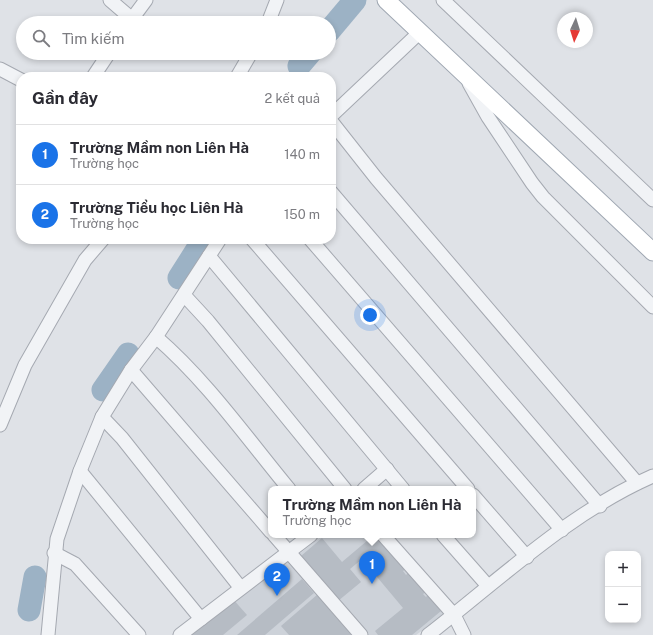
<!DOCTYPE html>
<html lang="vi">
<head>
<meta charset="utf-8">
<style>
  body { margin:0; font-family:"Public Sans",sans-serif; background:#f7f7f7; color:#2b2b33 }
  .controls { position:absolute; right:12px; bottom:12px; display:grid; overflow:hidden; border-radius:8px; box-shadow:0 2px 6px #0003 }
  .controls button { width:36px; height:36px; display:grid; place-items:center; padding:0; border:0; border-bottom:1px solid #e1e1e2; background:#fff; color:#2b2b33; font:20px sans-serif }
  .compass { position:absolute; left:557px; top:12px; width:36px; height:36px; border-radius:50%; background:#fff; box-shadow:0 2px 6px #0003; rotate:184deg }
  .you { position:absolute; left:370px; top:315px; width:14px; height:14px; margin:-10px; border:3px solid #fff; border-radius:50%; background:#1a73e8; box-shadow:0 0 0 6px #1a73e833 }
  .badge { display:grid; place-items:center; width:26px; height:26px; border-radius:50%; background:#1a73e8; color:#fff; font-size:13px; font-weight:700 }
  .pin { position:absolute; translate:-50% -33px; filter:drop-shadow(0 1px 2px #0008) }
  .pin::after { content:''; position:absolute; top:21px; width:14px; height:12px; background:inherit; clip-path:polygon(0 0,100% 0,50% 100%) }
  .popup { position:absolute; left:268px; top:486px; width:208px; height:52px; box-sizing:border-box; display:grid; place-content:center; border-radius:8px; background:#fff; filter:drop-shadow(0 1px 3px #0005); font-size:13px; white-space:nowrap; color:#7c7c81 }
  .popup b { font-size:15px; color:#2b2b33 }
  .popup::after { content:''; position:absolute; left:50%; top:100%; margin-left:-8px; border:8px solid transparent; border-top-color:#fff }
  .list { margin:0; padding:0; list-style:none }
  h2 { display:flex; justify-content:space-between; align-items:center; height:52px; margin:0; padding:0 16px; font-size:17px }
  h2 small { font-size:13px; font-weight:400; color:#7c7c81 }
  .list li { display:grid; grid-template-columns:26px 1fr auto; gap:12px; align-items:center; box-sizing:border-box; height:60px; padding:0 16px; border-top:1px solid #e1e1e2 }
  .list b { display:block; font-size:15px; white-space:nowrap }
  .list p { margin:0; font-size:13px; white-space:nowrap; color:#7c7c81 }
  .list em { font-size:13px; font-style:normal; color:#7c7c81 }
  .icon { flex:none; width:22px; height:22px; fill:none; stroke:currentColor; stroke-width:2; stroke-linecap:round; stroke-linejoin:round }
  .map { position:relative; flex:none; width:653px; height:635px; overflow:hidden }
  .search { position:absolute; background:#fff; box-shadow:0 2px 6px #0003; left:16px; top:16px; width:320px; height:44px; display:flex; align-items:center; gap:10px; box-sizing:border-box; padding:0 14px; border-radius:22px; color:#7c7c81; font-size:15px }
  .panel { position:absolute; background:#fff; box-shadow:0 2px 6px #0003; left:16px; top:72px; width:320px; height:172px; border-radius:16px }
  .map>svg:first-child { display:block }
  .built { fill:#cdd2d9 }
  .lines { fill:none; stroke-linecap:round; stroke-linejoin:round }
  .river { stroke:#9cb2c5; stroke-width:23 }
  .building { fill:#b6bcc4 }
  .minor-casing { stroke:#a5a9b1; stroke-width:15 }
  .major-casing { stroke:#9fa7b2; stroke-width:19 }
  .minor { stroke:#f1f3f6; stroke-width:13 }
  .major { stroke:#fff; stroke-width:17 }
</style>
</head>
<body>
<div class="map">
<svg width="653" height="635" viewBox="0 0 653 635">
  <rect width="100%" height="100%" fill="#dfe2e7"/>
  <g class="built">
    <polygon points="323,535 379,535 446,613 416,635 366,635 298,555"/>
    <polygon points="288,558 354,635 185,635"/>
  </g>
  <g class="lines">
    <g class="river">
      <polyline points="329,31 355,0"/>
      <polyline points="299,66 310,53"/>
      <polyline points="179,278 198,248"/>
      <polyline points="103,390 128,354"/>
      <polyline points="29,610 35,577"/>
    </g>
  </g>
  <g class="building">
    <polygon points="374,535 377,535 406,569 403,571 406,575 409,572 426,592 423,594 426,597 428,595 441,611 412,635 378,635 375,631 403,608 362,559 350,569 361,582 338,601 301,556 322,538 342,562"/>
    <polygon points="302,579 314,593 265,635 237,635"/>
    <polygon points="318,594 354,635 289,635 281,626"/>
    <polygon points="232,598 247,615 223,635 189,635"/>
  </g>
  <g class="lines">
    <defs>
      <g id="minor">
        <polyline points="110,0 132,19"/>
        <polyline points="443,0 653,200"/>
        <polyline points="129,23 146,0"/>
        <polyline points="268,23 277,0"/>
        <polyline points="0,69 21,80"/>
        <polyline points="93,77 109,53"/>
        <polyline points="237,77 251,53"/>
        <polyline points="469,83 488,117 532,183 543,197 653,307"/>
        <polyline points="331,116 420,32"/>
        <polyline points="331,121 376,178 637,483"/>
        <polyline points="331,192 600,506"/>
        <polyline points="252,239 468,489"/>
        <polyline points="310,239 562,530"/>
        <polyline points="209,256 403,489"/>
        <polyline points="184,295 208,321 345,489"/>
        <path d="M156,337C207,381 246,437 289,489"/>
        <polyline points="131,370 271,532"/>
        <polyline points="102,417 122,438 240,587"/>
        <polyline points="0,425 25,365 85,260 103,239"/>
        <polyline points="80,471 201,619"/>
        <polyline points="364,489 387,469"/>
        <polyline points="473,495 527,557"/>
        <polyline points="274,535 361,635"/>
        <polyline points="383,535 454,615 464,635"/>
        <polyline points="443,535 488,586"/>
        <polyline points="54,553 75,564 139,635"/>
        <polyline points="48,635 57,539 80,471 102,417 131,370 156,337 220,239"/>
        <polyline points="180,635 311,535"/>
        <path d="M428,635C499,580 570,512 653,476"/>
      </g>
      <polyline id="major" points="386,0 653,252"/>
    </defs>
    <use href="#minor" class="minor-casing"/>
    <use href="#major" class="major-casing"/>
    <use href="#minor" class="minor"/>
    <use href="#major" class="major"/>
  </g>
</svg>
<div class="controls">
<button>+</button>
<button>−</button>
</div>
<svg class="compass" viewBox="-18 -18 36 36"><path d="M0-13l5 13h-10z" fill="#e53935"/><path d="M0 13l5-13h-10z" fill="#7c7c81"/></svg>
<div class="you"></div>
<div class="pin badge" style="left:372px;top:584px">1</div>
<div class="popup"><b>Trường Mầm non Liên Hà</b>Trường học</div>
<div class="pin badge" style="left:277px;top:596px">2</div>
<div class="search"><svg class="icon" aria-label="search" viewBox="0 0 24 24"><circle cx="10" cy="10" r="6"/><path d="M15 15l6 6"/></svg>Tìm kiếm</div>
<section class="panel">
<h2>Gần đây<small>2 kết quả</small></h2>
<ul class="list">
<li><span class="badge">1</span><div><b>Trường Mầm non Liên Hà</b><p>Trường học</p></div><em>140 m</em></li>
<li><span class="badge">2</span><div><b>Trường Tiểu học Liên Hà</b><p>Trường học</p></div><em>150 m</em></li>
</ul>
</section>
</div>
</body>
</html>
